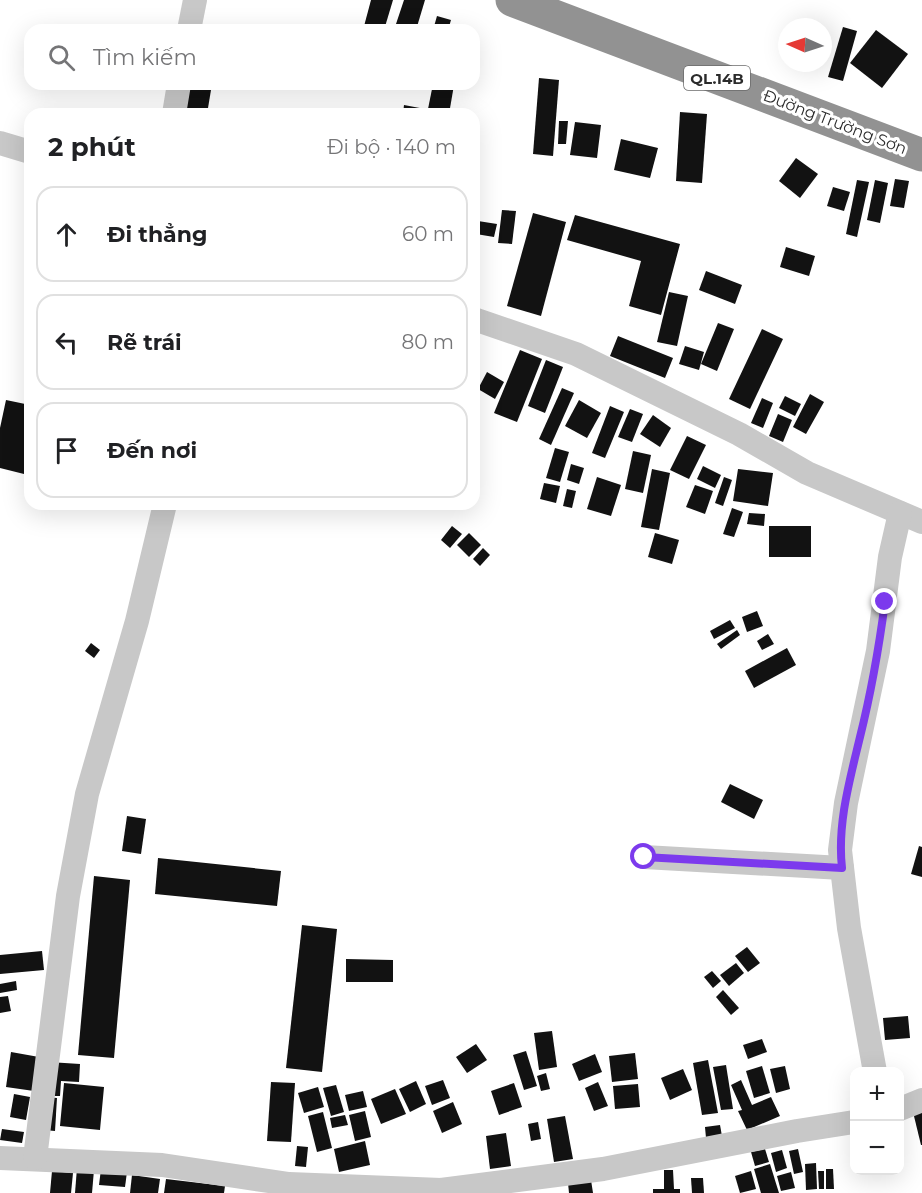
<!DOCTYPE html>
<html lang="vi">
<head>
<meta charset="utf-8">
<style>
  body { margin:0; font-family:Montserrat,sans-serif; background:#f2f2f2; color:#202124 }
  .controls { position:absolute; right:18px; bottom:18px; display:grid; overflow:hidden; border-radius:12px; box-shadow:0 6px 24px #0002 }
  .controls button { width:54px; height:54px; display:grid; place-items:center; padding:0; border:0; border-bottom:2px solid #e0e0e0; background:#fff; color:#202124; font:30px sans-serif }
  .compass { position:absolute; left:778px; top:18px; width:54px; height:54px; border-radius:50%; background:#fff; box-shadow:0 6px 24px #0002; rotate:273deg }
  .stop { position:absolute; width:18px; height:18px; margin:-14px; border:4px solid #7c3aed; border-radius:50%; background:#fff }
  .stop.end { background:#7c3aed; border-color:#fff; box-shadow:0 2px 6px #0008 }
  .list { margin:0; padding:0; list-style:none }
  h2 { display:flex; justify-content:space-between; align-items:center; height:78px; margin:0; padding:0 24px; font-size:26px }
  h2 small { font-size:20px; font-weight:400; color:#757577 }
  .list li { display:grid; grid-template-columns:39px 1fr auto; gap:18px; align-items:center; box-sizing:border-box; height:96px; margin:0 12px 12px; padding:0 12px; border:2px solid #e0e0e0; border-radius:18px }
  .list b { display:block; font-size:22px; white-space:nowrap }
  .list em { font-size:20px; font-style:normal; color:#757577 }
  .icon { flex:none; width:33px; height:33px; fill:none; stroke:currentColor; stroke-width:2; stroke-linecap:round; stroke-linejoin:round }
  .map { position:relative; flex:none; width:922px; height:1193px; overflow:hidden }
  .search { position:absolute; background:#fff; box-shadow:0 6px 24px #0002; left:24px; top:24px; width:456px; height:66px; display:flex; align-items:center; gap:15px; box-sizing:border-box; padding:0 21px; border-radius:18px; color:#757577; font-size:22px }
  .panel { position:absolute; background:#fff; box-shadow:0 6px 24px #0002; left:24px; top:108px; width:456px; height:402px; border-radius:18px }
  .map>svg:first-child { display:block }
  .building { fill:#121212 }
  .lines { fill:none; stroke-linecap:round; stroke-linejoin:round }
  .minor { stroke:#c8c8c8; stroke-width:24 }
  .highway { stroke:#929292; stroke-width:33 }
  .route { stroke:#7c3aed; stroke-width:8 }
  .labels { text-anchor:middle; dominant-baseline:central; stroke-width:6; stroke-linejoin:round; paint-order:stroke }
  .shield { fill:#fff; stroke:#6b6b6b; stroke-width:1.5 }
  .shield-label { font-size:15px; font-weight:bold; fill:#2b2b2b }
  .street-label { font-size:16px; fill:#2b2b2b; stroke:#fff }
</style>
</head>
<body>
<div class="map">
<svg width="922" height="1193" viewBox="0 0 922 1193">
  <rect width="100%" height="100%" fill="#fff"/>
  <g class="building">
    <polygon points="371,0 393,0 384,30 363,30"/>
    <polygon points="404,0 425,0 416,30 394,30"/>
    <polygon points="437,16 451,20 448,30 433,30"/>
    <polygon points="843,27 857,31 843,81 828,77"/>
    <polygon points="876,30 908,54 882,88 850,63"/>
    <polygon points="539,78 559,80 553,156 533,154"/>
    <polygon points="190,84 212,84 207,114 185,114"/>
    <polygon points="433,84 454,85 449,114 427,114"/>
    <polygon points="404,105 425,109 424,114 403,114"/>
    <polygon points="680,112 707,114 702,183 676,181"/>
    <polygon points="559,121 568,121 566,144 558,144"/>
    <polygon points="575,122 601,125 597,158 570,155"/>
    <polygon points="621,139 658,148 650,178 614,170"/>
    <polygon points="796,158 818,174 800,198 779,181"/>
    <polygon points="895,179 909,181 904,208 890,206"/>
    <polygon points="857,180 869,182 857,237 846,234"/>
    <polygon points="875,180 888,183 880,223 867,220"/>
    <polygon points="833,187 850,192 844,211 827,206"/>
    <polygon points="502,210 516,211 512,244 498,243"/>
    <polygon points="533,213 566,222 541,316 507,306"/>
    <polygon points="575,215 680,244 661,315 629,306 641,261 567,240"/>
    <polygon points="478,221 497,224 494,237 476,234"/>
    <polygon points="786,247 815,256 809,276 780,267"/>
    <polygon points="706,271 742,285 735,304 699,290"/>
    <polygon points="669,292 688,296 677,346 657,342"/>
    <polygon points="718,323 734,329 717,371 701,364"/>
    <polygon points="762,329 783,339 750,409 729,399"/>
    <polygon points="618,336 673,358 665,378 610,356"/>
    <polygon points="685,346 704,352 699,370 679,364"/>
    <polygon points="520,350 542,359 517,422 494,413"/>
    <polygon points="546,360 563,367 545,413 528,406"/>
    <polygon points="487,372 504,382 495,399 478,389"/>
    <polygon points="562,388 574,393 551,445 539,439"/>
    <polygon points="810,394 824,402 806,434 793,427"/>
    <polygon points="785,396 801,404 795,416 779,408"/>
    <polygon points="762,398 773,403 763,428 751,423"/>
    <polygon points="6,400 30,405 30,447 24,474 0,468 0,428"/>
    <polygon points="579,400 601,413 587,438 565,426"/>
    <polygon points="610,406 624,412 605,458 592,453"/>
    <polygon points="630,409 643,414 632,442 618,437"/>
    <polygon points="778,414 792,420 783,442 769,436"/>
    <polygon points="653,415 671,428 660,447 640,434"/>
    <polygon points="687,436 706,445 689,479 670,470"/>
    <polygon points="555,448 569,452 560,482 546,478"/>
    <polygon points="633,451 651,455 643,493 625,489"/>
    <polygon points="571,464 584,468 579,484 567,480"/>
    <polygon points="703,466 721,475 715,488 697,479"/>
    <polygon points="652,469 670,473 659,530 641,527"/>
    <polygon points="738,469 773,473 768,506 733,501"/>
    <polygon points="597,477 621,485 611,516 587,509"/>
    <polygon points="724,477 732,480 723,506 715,503"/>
    <polygon points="544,483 560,486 556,503 540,499"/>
    <polygon points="695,485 713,491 705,514 686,507"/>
    <polygon points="567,489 576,491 572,508 563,506"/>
    <polygon points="732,508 743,512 734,537 723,534"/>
    <polygon points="749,513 765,514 764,526 747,524"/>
    <polygon points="452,526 462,534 450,548 441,540"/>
    <rect x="769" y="526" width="42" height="31"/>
    <polygon points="469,533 481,545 469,557 457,545"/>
    <polygon points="655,533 679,540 672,564 648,557"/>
    <polygon points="483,548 490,555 480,566 473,559"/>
    <polygon points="757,611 763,626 747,632 742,617"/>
    <polygon points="730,620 735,628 714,639 710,631"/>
    <polygon points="737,630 740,635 721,649 717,644"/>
    <polygon points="768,634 774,644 762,650 757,641"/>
    <polygon points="91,643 100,650 94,658 85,651"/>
    <polygon points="787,648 796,665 754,688 745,671"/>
    <polygon points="730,784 763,800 754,819 721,802"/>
    <polygon points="127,816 146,819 141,854 122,851"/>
    <polygon points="919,846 922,847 922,877 911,874"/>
    <polygon points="158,858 281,871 277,906 155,894"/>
    <polygon points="94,876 130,880 114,1058 78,1055"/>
    <polygon points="302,925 337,929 322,1072 286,1068"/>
    <polygon points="747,947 760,963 748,972 735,956"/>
    <polygon points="42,951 44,970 0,974 0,955"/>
    <polygon points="346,959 393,960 393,982 346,982"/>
    <polygon points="736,963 744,973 729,986 720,975"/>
    <polygon points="712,971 721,981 713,988 704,977"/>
    <polygon points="16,981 17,990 0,993 0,984"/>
    <polygon points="723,990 739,1008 731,1015 716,997"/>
    <polygon points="8,996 11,1011 0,1013 0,997"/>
    <polygon points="908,1016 910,1038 885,1040 883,1018"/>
    <polygon points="552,1031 557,1067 539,1070 534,1033"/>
    <polygon points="762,1039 767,1052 748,1059 743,1045"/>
    <polygon points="476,1044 487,1060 467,1073 456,1057"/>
    <polygon points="526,1051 537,1086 524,1090 513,1055"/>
    <polygon points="11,1052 39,1057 34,1091 6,1087"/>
    <polygon points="635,1053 638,1079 612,1082 609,1056"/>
    <polygon points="595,1054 602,1072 579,1081 572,1064"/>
    <polygon points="708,1060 718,1113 702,1115 693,1063"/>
    <polygon points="49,1062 80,1064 79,1082 61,1081 60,1096 47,1096"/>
    <polygon points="726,1065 733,1109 721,1110 713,1067"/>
    <polygon points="762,1066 770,1093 754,1098 746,1071"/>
    <polygon points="785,1066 790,1089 776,1093 770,1069"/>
    <polygon points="683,1069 692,1090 670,1100 661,1078"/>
    <polygon points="546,1073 550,1089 541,1091 537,1076"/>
    <polygon points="443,1080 450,1098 432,1105 425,1086"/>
    <polygon points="741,1080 752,1105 771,1097 780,1116 747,1130 738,1111 742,1110 731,1085"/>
    <polygon points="416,1081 426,1104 410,1112 399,1089"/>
    <polygon points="271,1082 295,1083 291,1142 267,1141"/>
    <polygon points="598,1082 608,1106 594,1111 585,1088"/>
    <polygon points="64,1083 104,1087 100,1130 60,1126"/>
    <polygon points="514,1083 522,1107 499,1115 491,1091"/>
    <polygon points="638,1084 640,1107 615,1109 613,1086"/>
    <polygon points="336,1085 344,1112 331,1116 323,1088"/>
    <polygon points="318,1087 324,1107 304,1113 298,1093"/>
    <polygon points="395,1089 406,1114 381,1124 371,1099"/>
    <polygon points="363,1091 367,1107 349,1111 345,1095"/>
    <polygon points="14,1094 30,1097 26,1120 10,1117"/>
    <polygon points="46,1097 57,1098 55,1131 44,1130"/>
    <polygon points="453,1102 462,1124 442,1133 433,1111"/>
    <polygon points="922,1110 922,1145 921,1145 913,1112"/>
    <polygon points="365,1111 371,1137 355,1141 349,1115"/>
    <polygon points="323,1112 332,1148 317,1152 308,1116"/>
    <polygon points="345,1115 348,1125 332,1128 330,1118"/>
    <polygon points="565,1116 573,1159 554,1162 547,1119"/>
    <polygon points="538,1122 541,1139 531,1141 528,1124"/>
    <polygon points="720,1125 722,1136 706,1138 705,1127"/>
    <polygon points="2,1129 24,1132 22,1143 0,1140"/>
    <polygon points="506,1133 511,1166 490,1169 486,1136"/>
    <polygon points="365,1141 370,1165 339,1172 334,1149"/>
    <polygon points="297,1146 308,1147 306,1167 295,1166"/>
    <polygon points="765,1149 769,1162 755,1166 751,1152"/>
    <polygon points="798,1149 803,1172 794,1174 789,1151"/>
    <polygon points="782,1150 787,1168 776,1172 771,1153"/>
    <polygon points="816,1163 817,1189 806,1190 805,1164"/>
    <polygon points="770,1164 779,1193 761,1193 754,1169"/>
    <polygon points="77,1168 94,1170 92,1193 75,1193"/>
    <polygon points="101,1169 127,1172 125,1187 99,1185"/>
    <polygon points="826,1169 833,1169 834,1189 826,1189"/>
    <polygon points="664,1170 673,1170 674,1189 680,1189 680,1193 653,1193 653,1189 664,1189"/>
    <polygon points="52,1171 73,1173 71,1193 50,1193"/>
    <polygon points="751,1171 756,1189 740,1193 735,1176"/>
    <polygon points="818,1171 824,1171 824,1189 819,1189"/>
    <polygon points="791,1172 795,1188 781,1191 777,1176"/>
    <polygon points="132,1175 160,1179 158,1193 130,1193"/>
    <polygon points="691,1178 703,1178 704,1193 692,1193"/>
    <polygon points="166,1179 225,1186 224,1193 164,1193"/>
    <polygon points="591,1180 593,1193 569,1193 568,1183"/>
  </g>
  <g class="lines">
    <g class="minor">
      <polyline points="189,30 195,0"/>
      <polyline points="174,114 179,84"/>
      <polyline points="0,143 30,152"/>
      <polyline points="474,319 576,354 739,434 807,473 922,522"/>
      <polyline points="644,857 842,868"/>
      <polyline points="875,1072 849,928 840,850 846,803 878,651 890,557 900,513"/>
      <polyline points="900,1109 922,1100"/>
      <polyline points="0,1158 162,1165 289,1184 441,1190 603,1169 797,1131 854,1122"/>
      <polyline points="35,1158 68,896 87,794 137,621 165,504"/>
    </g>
    <polyline class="highway" points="512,0 922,155"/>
  </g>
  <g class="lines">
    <path class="route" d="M644,857L842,868C837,824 850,779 860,737C871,693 879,647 885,602"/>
  </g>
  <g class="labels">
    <rect class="shield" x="684" y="66" width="66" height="24" rx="4.5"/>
    <g class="shield-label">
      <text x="717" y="78">QL.14B</text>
    </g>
    <g class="street-label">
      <text transform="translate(835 122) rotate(21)">Đường Trường Sơn</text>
    </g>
  </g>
</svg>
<div class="controls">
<button>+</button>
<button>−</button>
</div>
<svg class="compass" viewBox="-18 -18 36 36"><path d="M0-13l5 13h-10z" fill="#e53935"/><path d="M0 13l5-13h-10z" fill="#757577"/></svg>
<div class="stop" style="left:644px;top:857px"></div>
<div class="stop end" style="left:885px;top:602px"></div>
<div class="search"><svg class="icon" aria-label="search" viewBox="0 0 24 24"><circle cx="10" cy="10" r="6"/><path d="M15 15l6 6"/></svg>Tìm kiếm</div>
<section class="panel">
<h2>2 phút<small>Đi bộ · 140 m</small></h2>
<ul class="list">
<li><svg class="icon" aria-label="ahead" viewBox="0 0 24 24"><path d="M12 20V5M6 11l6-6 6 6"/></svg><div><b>Đi thẳng</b></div><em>60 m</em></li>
<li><svg class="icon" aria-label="left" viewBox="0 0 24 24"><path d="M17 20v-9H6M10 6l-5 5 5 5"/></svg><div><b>Rẽ trái</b></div><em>80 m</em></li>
<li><svg class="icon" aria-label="arrive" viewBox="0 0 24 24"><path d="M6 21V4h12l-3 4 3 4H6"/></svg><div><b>Đến nơi</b></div></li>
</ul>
</section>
</div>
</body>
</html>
